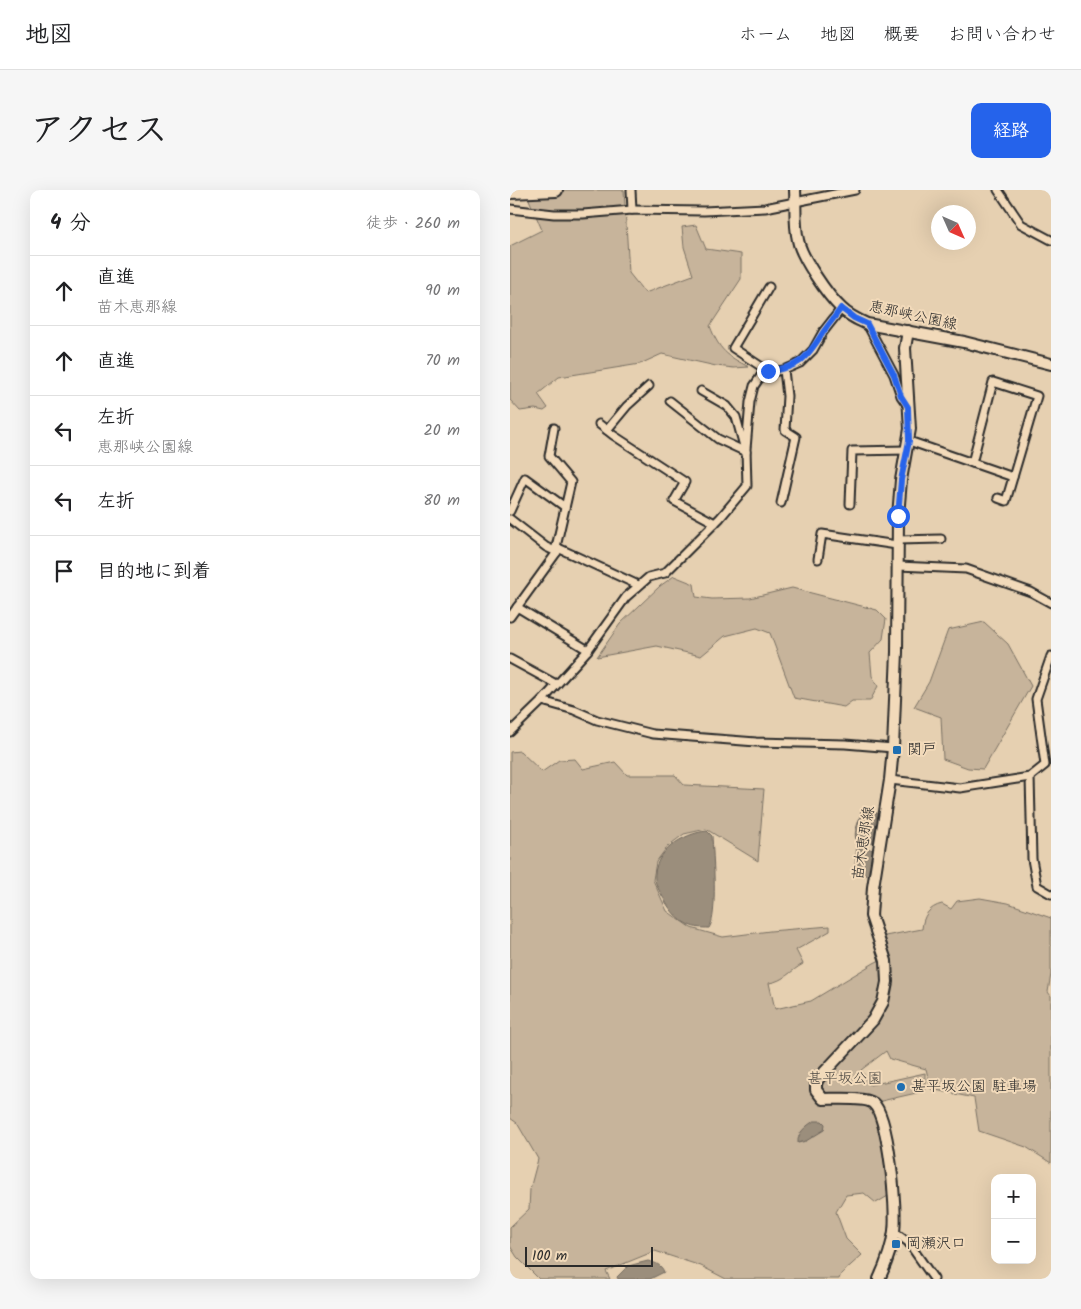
<!DOCTYPE html>
<html lang="ja">
<head>
<meta charset="utf-8">
<style>
  body { margin:0; font-family:Kalam,"Klee One",sans-serif; background:#f6f6f6; color:#202124 }
  .controls { position:absolute; right:15px; bottom:15px; display:grid; overflow:hidden; border-radius:10px; box-shadow:0 5px 20px #0002 }
  .controls button { width:45px; height:45px; display:grid; place-items:center; padding:0; border:0; border-bottom:1px solid #e0e0e0; background:#fff; color:#202124; font:25px sans-serif }
  .compass { position:absolute; left:421px; top:15px; width:45px; height:45px; border-radius:50%; background:#fff; box-shadow:0 5px 20px #0002; rotate:135deg }
  .scale { position:absolute; left:15px; bottom:12px; width:128px; box-sizing:border-box; padding-left:5px; border:2px solid #2b2b2b; border-top:0; font-size:14px; line-height:18px; white-space:nowrap; color:#2b2b2b; -webkit-text-stroke:4px #f2daba; paint-order:stroke }
  .stop { position:absolute; width:15px; height:15px; margin:-11px; border:4px solid #2563eb; border-radius:50%; background:#fff }
  .stop.end { background:#2563eb; border-color:#fff; box-shadow:0 1px 5px #0008 }
  .list { margin:0; padding:0; list-style:none }
  h2 { display:flex; justify-content:space-between; align-items:center; height:65px; margin:0; padding:0 20px; font-size:21px }
  h2 small { font-size:16px; font-weight:400; color:#757577 }
  .list li { display:grid; grid-template-columns:32px 1fr auto; gap:15px; align-items:center; box-sizing:border-box; height:70px; padding:0 20px; border-top:1px solid #e0e0e0 }
  .list b { display:block; font-size:19px; white-space:nowrap }
  .list p { margin:0; font-size:16px; white-space:nowrap; color:#757577 }
  .list em { font-size:16px; font-style:normal; color:#757577 }
  .icon { flex:none; width:28px; height:28px; fill:none; stroke:currentColor; stroke-width:2; stroke-linecap:round; stroke-linejoin:round }
  .map { position:relative; flex:none; width:541px; height:1089px; overflow:hidden; border-radius:10px }
  header { display:flex; align-items:center; gap:30px; box-sizing:border-box; height:70px; padding:0 25px; background:#fff; border-bottom:1px solid #e0e0e0 }
  header strong { font-size:24px }
  nav { display:flex; gap:28px; margin-inline-start:auto; font-size:18px }
  .intro { display:flex; align-items:center; justify-content:space-between; box-sizing:border-box; height:120px; padding:0 30px }
  h1 { margin:0; font-size:35px }
  .button { padding:12px 22px; border-radius:10px; background:#2563eb; color:#fff; font-size:18px; font-weight:700 }
  main { display:flex; gap:30px; padding:0 30px }
  aside { flex:1; background:#fff; border-radius:10px; box-shadow:0 5px 20px #0002 }
  .map>svg:first-child { display:block }
  .green { fill:#c7b49b; stroke:#797063 }
  .water { fill:#9b8e7c; stroke:#6e665c }
  .lines { fill:none; stroke-linecap:round; stroke-linejoin:round }
  .minor-casing { stroke:#2b2b2b; stroke-width:11 }
  .secondary-casing { stroke:#2b2b2b; stroke-width:14 }
  .motorway-casing { stroke:#2b2b2b; stroke-width:16 }
  .minor { stroke:#f2daba; stroke-width:7 }
  .secondary { stroke:#f2daba; stroke-width:10 }
  .motorway { stroke:#f2daba; stroke-width:12 }
  .route { stroke:#2563eb; stroke-width:6 }
  .poi-dot { fill:#1f6fb2; stroke:#f2daba; stroke-width:2 }
  .labels { text-anchor:middle; dominant-baseline:central; stroke-width:4; stroke-linejoin:round; paint-order:stroke }
  .street-label { font-size:15px; fill:#2b2b2b; stroke:#f2daba }
  .poi-label { font-size:15px; fill:#2b2b2b; stroke:#f2daba; text-anchor:start }
  .park-label { font-size:15px; fill:#4a4641; stroke:#f2daba }
</style>
</head>
<body>
<header>
<strong>地図</strong>
<nav><a>ホーム</a><a>地図</a><a>概要</a><a>お問い合わせ</a></nav>
</header>
<div class="intro"><h1>アクセス</h1><a class="button">経路</a></div>
<main>
<aside>
<h2>4 分<small>徒歩 · 260 m</small></h2>
<ul class="list">
<li><svg class="icon" aria-label="ahead" viewBox="0 0 24 24"><path d="M12 20V5M6 11l6-6 6 6"/></svg><div><b>直進</b><p>苗木恵那線</p></div><em>90 m</em></li>
<li><svg class="icon" aria-label="ahead" viewBox="0 0 24 24"><path d="M12 20V5M6 11l6-6 6 6"/></svg><div><b>直進</b></div><em>70 m</em></li>
<li><svg class="icon" aria-label="left" viewBox="0 0 24 24"><path d="M17 20v-9H6M10 6l-5 5 5 5"/></svg><div><b>左折</b><p>恵那峡公園線</p></div><em>20 m</em></li>
<li><svg class="icon" aria-label="left" viewBox="0 0 24 24"><path d="M17 20v-9H6M10 6l-5 5 5 5"/></svg><div><b>左折</b></div><em>80 m</em></li>
<li><svg class="icon" aria-label="arrive" viewBox="0 0 24 24"><path d="M6 21V4h12l-3 4 3 4H6"/></svg><div><b>目的地に到着</b></div></li>
</ul>
</aside>
<div class="map">
<svg width="541" height="1089" viewBox="0 0 541 1089">
  <rect width="100%" height="100%" fill="#e6d0b1"/>
  <filter id="ink" filterUnits="userSpaceOnUse"><feTurbulence type="fractalNoise" baseFrequency=".02" numOctaves="2"/><feDisplacementMap in="SourceGraphic" scale="10" xChannelSelector="R" yChannelSelector="G"/><feConvolveMatrix kernelMatrix="1 2 1 2 8 2 1 2 1" color-interpolation-filters="sRGB"/></filter>
  <g filter="url(#ink)">
    <g class="green">
      <path d="M15,0H114L119,83L135,103L183,85L174,57L172,37L186,35L196,59L231,64V89L200,136C209,160 217,166 239,177L224,178L206,176L152,164L130,174L49,187L28,204L38,218L34,221L25,219L10,221L0,210V56L32,40Z"/>
      <polygon points="164,386 184,394 186,407 202,409 240,408 282,398 367,420 376,429 373,449 360,463 362,486 368,496 360,511 342,511 334,517 284,508 260,443 247,438 215,446 191,466 147,456 87,467 110,434 150,396"/>
      <polygon points="474,432 498,454 521,496 473,579 458,578 433,569 431,527 404,517 419,492 438,440"/>
      <path d="M10,561L32,582L49,570L65,569L73,579L105,572L117,585H165L174,595L254,599L248,671L196,639L174,644L158,656L146,672L143,690L157,721L181,738L213,747L260,741L320,736V741L286,760L293,774C280,781 274,791 259,793L265,819L301,811L364,773L380,765L375,746L412,739C413,726 419,717 432,714L441,719L447,711L470,708L498,713L541,728V784L538,802L541,806V973L516,957L469,941L464,908L421,899L416,879L380,869L376,861L351,880L360,895L415,883V901L367,912L364,924L371,942L378,1006L366,1013L354,1003L336,1005L326,1022L336,1049L352,1065L331,1084L329,1089H216L191,1076L145,1061L96,1081L100,1089H29L7,1067L0,1056V1037L19,1019L20,999L28,969L7,933L0,928V562Z"/>
    </g>
    <g class="water">
      <path d="M351,621L367,623L363,653L346,649C343,641 350,631 351,621Z"/>
      <path d="M197,641L202,646C203,664 208,726 199,738C193,738 185,738 179,735C168,730 161,721 155,711C152,705 146,696 145,690C142,662 174,643 197,641Z"/>
      <polygon points="347,655 363,660 359,686 350,683 345,675"/>
      <path d="M304,931H312L315,934L314,940L296,951L288,953C287,943 296,936 304,931Z"/>
      <path d="M138,1071C145,1073 151,1074 154,1082L140,1089H108L107,1087L118,1076Z"/>
    </g>
    <g class="lines">
      <defs>
        <g id="minor">
          <polyline points="121,0 122,20"/>
          <polyline points="488,0 511,34 541,50"/>
          <polyline points="0,19 44,24 73,24 122,20 194,21 255,18 345,0"/>
          <polyline points="357,134 384,185 391,206 398,216"/>
          <polyline points="258,181 223,158 259,97"/>
          <polyline points="191,201 217,216 226,227 235,260"/>
          <polyline points="160,211 208,249 236,262"/>
          <polyline points="89,234 103,245 175,292 164,311 205,333"/>
          <polyline points="97,240 117,216 139,196"/>
          <polyline points="399,251 503,287"/>
          <polyline points="462,273 483,192 527,206 496,311 488,308"/>
          <polyline points="271,313 286,247 275,240 277,206 274,180"/>
          <polyline points="340,314 342,261 397,260"/>
          <polyline points="0,321 15,288 55,317"/>
          <polyline points="0,329 36,357 47,362"/>
          <polyline points="388,350 431,349"/>
          <polyline points="46,357 128,395"/>
          <polyline points="308,369 312,344 387,355"/>
          <polyline points="388,376 456,379 521,402 541,413"/>
          <polyline points="7,417 78,460"/>
          <polyline points="0,427 47,362 46,357 61,292 39,266 44,238"/>
          <polyline points="0,469 46,494"/>
          <polyline points="32,511 64,520 87,530 143,544 246,552 335,554 383,558"/>
          <polyline points="0,542 32,511 78,460 116,407 139,387 155,383 210,328 237,296 236,259 240,212 244,196 253,183 274,180 290,173 303,160 313,142 331,119"/>
          <polyline points="520,587 522,669 527,696 541,704"/>
          <polyline points="380,590 450,598 520,587 535,575 526,509 541,466"/>
          <polyline points="384,1042 398,1052 424,1089"/>
        </g>
        <g id="secondary">
          <path d="M285,0C286,16 284,34 288,50C291,67 318,106 331,118C339,126 348,130 357,134L454,152L541,174"/>
          <path d="M369,1089C376,1074 382,1058 384,1041C387,1020 379,926 363,913C355,907 325,909 313,909L306,900V894L308,889L363,830L373,812L377,792L376,771L361,726L363,697L380,590L383,558L387,462L388,326L391,290L400,239L395,158L398,141"/>
        </g>
        <polyline id="motorway" points="0,2 46,0"/>
      </defs>
      <use href="#minor" class="minor-casing"/>
      <use href="#secondary" class="secondary-casing"/>
      <use href="#motorway" class="motorway-casing"/>
      <use href="#minor" class="minor"/>
      <use href="#secondary" class="secondary"/>
      <use href="#motorway" class="motorway"/>
    </g>
  </g>
  <g class="lines" filter="url(#ink)">
    <path class="route" d="M258,181C289,178 296,169 312,144C318,135 325,127 331,118L344,128L357,134L384,185L391,206L398,217L399,251L391,290L388,326"/>
  </g>
  <g class="poi-dot">
    <rect x="382" y="555" width="10" height="10" rx="2.5"/>
    <circle cx="391" cy="897" r="5"/>
    <rect x="381" y="1049" width="10" height="10" rx="2.5"/>
  </g>
  <g class="labels">
    <g class="street-label">
      <text transform="translate(403 126) rotate(12)">恵那峡公園線</text>
      <text transform="translate(354 653) rotate(-81)">苗木恵那線</text>
    </g>
    <g class="poi-label">
      <text x="397" y="560">関戸</text>
      <text x="401" y="897">甚平坂公園 駐車場</text>
      <text x="396" y="1054">岡瀬沢口</text>
    </g>
    <g class="park-label">
      <text x="335" y="889">甚平坂公園</text>
    </g>
  </g>
</svg>
<div class="controls">
<button>+</button>
<button>−</button>
</div>
<svg class="compass" viewBox="-18 -18 36 36"><path d="M0-13l5 13h-10z" fill="#e53935"/><path d="M0 13l5-13h-10z" fill="#757577"/></svg>
<div class="scale">100 m</div>
<div class="stop" style="left:388px;top:326px"></div>
<div class="stop end" style="left:258px;top:181px"></div>
</div>
</main>
</body>
</html>
